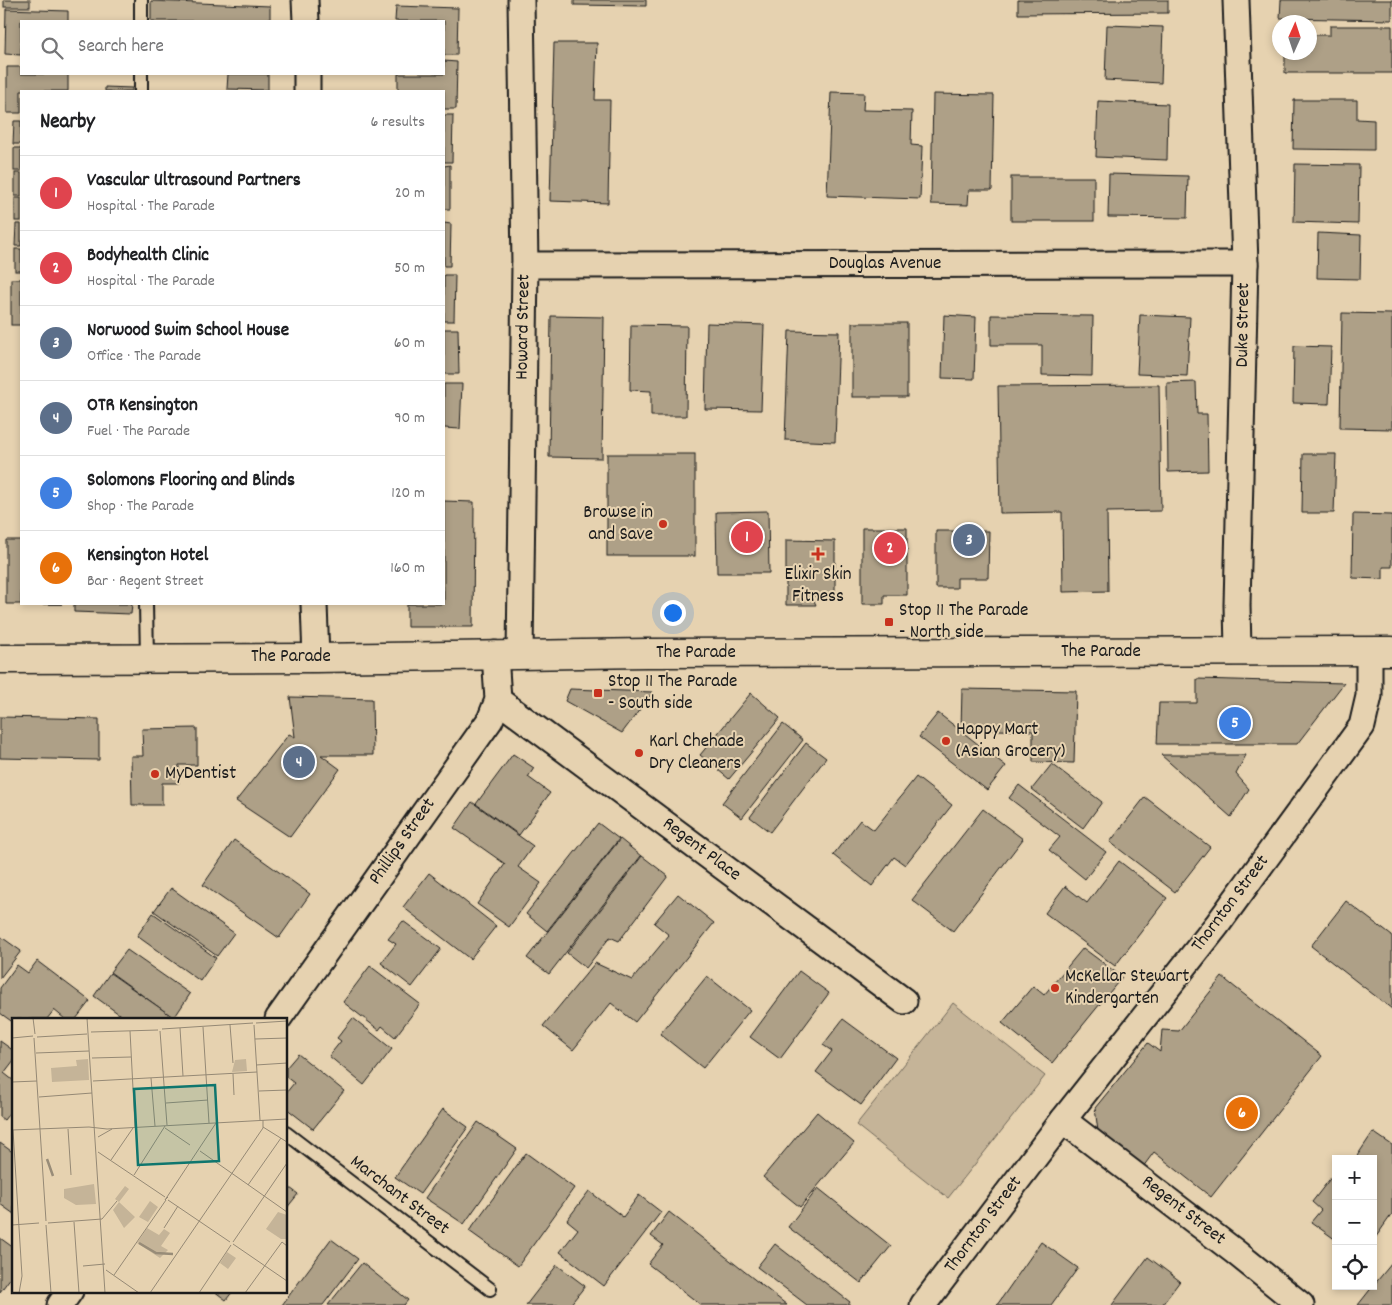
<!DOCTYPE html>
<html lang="en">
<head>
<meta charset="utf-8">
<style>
  body { margin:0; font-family:Dekko,sans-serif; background:#f6f6f6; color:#202124 }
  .controls { position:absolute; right:15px; bottom:15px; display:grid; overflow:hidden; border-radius:0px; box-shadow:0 2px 8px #0003 }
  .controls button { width:45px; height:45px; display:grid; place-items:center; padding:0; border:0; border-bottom:1px solid #e0e0e0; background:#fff; color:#202124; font:25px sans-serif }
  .compass { position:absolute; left:1272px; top:15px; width:45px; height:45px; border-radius:50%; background:#fff; box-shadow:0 2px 8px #0003; rotate:3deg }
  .you { position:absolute; left:672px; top:612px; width:18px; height:18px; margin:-12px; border:4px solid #fff; border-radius:50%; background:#1a73e8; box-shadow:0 0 0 8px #1a73e833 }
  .badge { display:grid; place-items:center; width:32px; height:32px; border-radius:50%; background:#c8321e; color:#fff; font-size:16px; font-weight:700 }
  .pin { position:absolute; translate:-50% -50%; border:2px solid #fff; box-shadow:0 1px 5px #0006 }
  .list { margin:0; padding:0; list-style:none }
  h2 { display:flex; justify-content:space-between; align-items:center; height:65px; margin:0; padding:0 20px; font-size:21px }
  h2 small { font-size:16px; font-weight:400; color:#757577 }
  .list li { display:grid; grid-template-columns:32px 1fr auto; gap:15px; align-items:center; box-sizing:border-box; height:75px; padding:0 20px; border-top:1px solid #e0e0e0 }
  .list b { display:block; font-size:19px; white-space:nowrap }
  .list p { margin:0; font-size:16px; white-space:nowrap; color:#757577 }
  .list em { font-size:16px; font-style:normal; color:#757577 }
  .icon { flex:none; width:28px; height:28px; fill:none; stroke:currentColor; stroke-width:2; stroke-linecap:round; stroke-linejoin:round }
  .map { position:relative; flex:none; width:1392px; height:1305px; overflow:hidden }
  .search { position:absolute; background:#fff; box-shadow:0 2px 8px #0003; left:20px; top:20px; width:425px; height:55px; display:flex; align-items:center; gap:12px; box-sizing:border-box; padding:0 18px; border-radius:0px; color:#757577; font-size:19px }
  .panel { position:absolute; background:#fff; box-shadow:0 2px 8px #0003; left:20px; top:90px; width:425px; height:515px; border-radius:0px }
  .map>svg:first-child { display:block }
  .green { fill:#c5b498; stroke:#70685a }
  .building { fill:#aea087; stroke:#1c1c1c }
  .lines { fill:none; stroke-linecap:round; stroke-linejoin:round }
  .lane-casing { stroke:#1c1c1c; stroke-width:16 }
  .street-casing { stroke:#1c1c1c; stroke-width:29 }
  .secondary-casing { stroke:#1c1c1c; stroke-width:31 }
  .lane { stroke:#e6d2b0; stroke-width:12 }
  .street { stroke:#e6d2b0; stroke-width:25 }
  .secondary { stroke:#e6d2b0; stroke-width:28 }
  .poi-dot { fill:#c8321e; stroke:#e6d2b0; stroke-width:2 }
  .labels { text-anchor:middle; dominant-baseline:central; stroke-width:4; stroke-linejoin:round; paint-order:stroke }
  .street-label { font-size:19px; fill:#1c1c1c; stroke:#e6d2b0 }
  .poi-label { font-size:19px; fill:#1c1c1c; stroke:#e6d2b0; text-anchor:start }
  .inset-river { fill:none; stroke:#988c78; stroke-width:2.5 }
  .inset-road { fill:none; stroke:#958975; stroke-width:1 }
  .view { fill:#0f766e; fill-opacity:0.15; stroke:#0f766e; stroke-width:2.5 }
  .inset-edge { fill:none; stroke:#1c1c1c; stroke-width:2.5 }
</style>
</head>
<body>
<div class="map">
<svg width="1392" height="1305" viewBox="0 0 1392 1305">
  <rect width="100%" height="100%" fill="#e6d2b0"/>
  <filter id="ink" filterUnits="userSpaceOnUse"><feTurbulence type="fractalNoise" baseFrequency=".02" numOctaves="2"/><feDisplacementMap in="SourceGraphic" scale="10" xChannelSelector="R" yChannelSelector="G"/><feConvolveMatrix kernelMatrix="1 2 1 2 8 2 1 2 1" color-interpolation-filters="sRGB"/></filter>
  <g filter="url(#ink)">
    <polygon class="green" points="953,1003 1045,1076 948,1198 856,1125"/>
    <g class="building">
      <rect x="4" y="0" width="26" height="7"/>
      <polygon points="574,0 646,0 646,6 574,5"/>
      <polygon points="1018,0 1168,0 1168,13 1018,14"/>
      <polygon points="1281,0 1392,0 1392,20 1280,18"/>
      <polygon points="151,1 270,6 270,21 151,21"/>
      <polygon points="396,6 458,8 457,55 444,55 444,21 395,21"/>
      <polygon points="6,9 68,11 68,21 21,21 21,55 5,54"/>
      <polygon points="1107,25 1163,27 1161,83 1105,80"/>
      <polygon points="1330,26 1392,26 1392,73 1285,73 1285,52 1310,52 1310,35 1330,35"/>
      <polygon points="554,43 597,43 595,100 610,100 608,203 550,201"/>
      <polygon points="444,61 457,62 456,109 444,109 444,91 398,91 398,74 444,74"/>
      <polygon points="7,67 21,67 21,74 68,74 68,91 21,91 21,113 7,113"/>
      <polygon points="228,74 268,74 268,90 227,89"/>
      <polygon points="105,87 132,88 132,91 105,91"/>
      <polygon points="831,92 864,93 863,110 912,111 911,145 922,146 920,199 827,196"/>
      <polygon points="933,94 994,95 992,190 969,190 968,205 931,204"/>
      <polygon points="1294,100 1357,100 1357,119 1374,120 1374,150 1293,149"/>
      <polygon points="1098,101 1168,104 1167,160 1096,157"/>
      <polygon points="444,115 453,115 452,162 444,162"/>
      <polygon points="14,121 21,121 21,144 13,144"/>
      <rect x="14" y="148" width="7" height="23"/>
      <polygon points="1295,164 1359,165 1358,224 1294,222"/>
      <polygon points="450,165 450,209 444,209 444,166"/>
      <rect x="15" y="173" width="6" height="23"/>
      <polygon points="1109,174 1188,176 1187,218 1108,217"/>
      <rect x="1011" y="177" width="83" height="44"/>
      <rect x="15" y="198" width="6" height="23"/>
      <polygon points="444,223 451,224 450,266 444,266"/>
      <polygon points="16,224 21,224 21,246 15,246"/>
      <polygon points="1318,233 1361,235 1360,279 1317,278"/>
      <rect x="15" y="249" width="6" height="22"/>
      <polygon points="444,275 455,275 454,321 444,321"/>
      <rect x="11" y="279" width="10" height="46"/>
      <polygon points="1342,313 1392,314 1392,429 1340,428"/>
      <polygon points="944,315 976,317 974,379 942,378"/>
      <polygon points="991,315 1093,316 1092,376 1042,375 1042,345 991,345"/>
      <polygon points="1140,315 1190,317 1187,376 1137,374"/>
      <polygon points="551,316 604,317 602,458 549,457"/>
      <polygon points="707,323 764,325 761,410 705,409"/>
      <rect x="852" y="323" width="55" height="74"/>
      <polygon points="631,325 687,326 686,416 651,416 651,391 630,390"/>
      <polygon points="444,329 458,329 459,374 444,374"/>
      <polygon points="789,331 839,332 835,442 785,440"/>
      <polygon points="1294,346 1331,347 1329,404 1293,403"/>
      <polygon points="1196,382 1197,414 1207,414 1208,471 1168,472 1167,383"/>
      <polygon points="444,384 462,384 460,429 444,428"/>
      <polygon points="1159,385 1161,511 1107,512 1108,591 1063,592 1062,512 1000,513 998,386"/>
      <rect x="607" y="454" width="88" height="102"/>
      <polygon points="1303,454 1336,454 1334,513 1302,513"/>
      <polygon points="444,501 474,502 473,627 407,627 407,604 444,604"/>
      <polygon points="768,511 769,573 717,573 716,512"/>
      <polygon points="1353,514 1392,515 1392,567 1383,567 1383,579 1352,578"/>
      <polygon points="862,528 907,528 907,595 884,595 884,604 862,604"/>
      <polygon points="936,531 989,531 988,578 957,578 957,588 936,588"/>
      <polygon points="6,540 21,540 21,604 62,604 6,604"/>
      <polygon points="786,540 835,541 835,596 812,596 816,605 786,605"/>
      <polygon points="74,604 132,604 131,614 74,612"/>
      <polygon points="1197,679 1344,683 1297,744 1157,744 1159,703 1197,703"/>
      <polygon points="570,689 653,692 622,733 565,701"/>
      <polygon points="962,689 1076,691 1074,763 1033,762 1033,731 961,729"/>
      <polygon points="751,693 780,718 729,779 700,755"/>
      <polygon points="290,697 372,699 373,755 321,755 340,769 290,837 236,801 289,734 295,737"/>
      <polygon points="938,713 1006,766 987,790 919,737"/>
      <polygon points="0,717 99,719 99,760 0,758"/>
      <polygon points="783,724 803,740 742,818 722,803"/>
      <polygon points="197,728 197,765 179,765 179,783 162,783 162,805 132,805 131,756 143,756 142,729"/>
      <polygon points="806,743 826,758 770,832 750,817"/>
      <polygon points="513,754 534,768 528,777 550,793 519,835 476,804"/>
      <polygon points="1161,755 1246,755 1236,774 1249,789 1231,817"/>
      <polygon points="1052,764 1102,802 1083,828 1032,789"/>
      <polygon points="916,777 952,805 905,865 894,857 872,886 833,855 860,820 874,830"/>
      <polygon points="1019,785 1106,852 1085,879 1049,850 1060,837 1009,798"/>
      <polygon points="1145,797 1210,847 1175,892 1110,842"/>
      <polygon points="472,802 533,846 518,867 541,883 509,927 477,904 505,864 454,828"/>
      <polygon points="983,809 1023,839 953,931 912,900"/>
      <polygon points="598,823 619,839 547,931 526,914"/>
      <polygon points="620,839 641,856 549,974 527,958"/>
      <polygon points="234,840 310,894 279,938 203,885"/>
      <polygon points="642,856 668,876 619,941 610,937 586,968 567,953"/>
      <polygon points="1119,861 1167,898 1115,966 1045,913 1065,886 1087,903"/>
      <polygon points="429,873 496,926 470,959 403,907"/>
      <polygon points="171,888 234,933 217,956 154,911"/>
      <polygon points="678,894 714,923 635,1022 611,1003 573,1050 543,1026 595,963 632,980 669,935 654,923"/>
      <polygon points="1346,901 1392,936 1392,1009 1311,946"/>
      <polygon points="153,913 216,958 200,981 137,936"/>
      <polygon points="403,921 441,949 412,987 381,963 396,944 388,939"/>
      <polygon points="0,936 21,951 0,978"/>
      <polygon points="1083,948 1122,977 1052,1063 1002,1023 1033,986 1044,995"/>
      <polygon points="127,950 190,994 174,1018 110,972"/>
      <polygon points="37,961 90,1001 76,1019 65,1019 54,1010 47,1019 14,1019 14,1023 0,1013 0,988 17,965 28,973"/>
      <polygon points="370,966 420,1004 395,1037 382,1026 379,1030 343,1002"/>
      <polygon points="799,971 829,993 780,1059 750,1037"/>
      <polygon points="110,973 173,1017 172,1019 126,1019 94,996"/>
      <polygon points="707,976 750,1010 703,1068 660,1034"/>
      <polygon points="1222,977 1322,1056 1211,1197 1154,1152 1140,1171 1099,1139 1095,1108 1148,1043 1160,1052 1162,1030 1179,1031"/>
      <polygon points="353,1018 392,1049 364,1085 329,1056 341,1041 337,1038"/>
      <polygon points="843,1019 896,1058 861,1105 816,1072 832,1051 823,1045"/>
      <polygon points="0,1041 14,1051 14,1060 4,1073 14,1081 14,1107 4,1120 0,1117"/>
      <polygon points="298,1054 344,1091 313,1129 286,1108 286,1093 294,1083 286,1077 286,1068"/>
      <polygon points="443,1109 468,1127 420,1194 395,1177"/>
      <polygon points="817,1112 854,1143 800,1207 763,1177"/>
      <polygon points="478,1122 517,1149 464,1224 425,1198"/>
      <polygon points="1373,1132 1392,1145 1392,1214 1373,1241 1373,1159 1355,1159"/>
      <polygon points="0,1143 14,1153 14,1214 0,1204"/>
      <polygon points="526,1153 574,1188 518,1266 469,1231"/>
      <polygon points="1336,1171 1336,1240 1311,1222 1321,1210 1312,1202"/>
      <polygon points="286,1185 298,1194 286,1209"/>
      <polygon points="818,1188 891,1246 861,1283 788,1227"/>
      <polygon points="589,1191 623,1217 639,1195 661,1212 604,1286 560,1252 578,1229 567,1220"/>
      <polygon points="669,1212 787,1305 701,1305 648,1264 663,1245 651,1236"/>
      <polygon points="0,1238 14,1248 14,1273 0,1292"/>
      <polygon points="331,1239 358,1259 323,1305 282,1305"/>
      <polygon points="1041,1242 1078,1268 1051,1305 997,1305"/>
      <polygon points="775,1244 850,1302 848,1305 807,1305 757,1267"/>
      <polygon points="1148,1257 1180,1281 1162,1305 1112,1305"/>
      <polygon points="362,1263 408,1300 404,1305 328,1305"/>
      <polygon points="1392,1263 1392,1305 1358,1305 1373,1286"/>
      <polygon points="557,1265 585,1286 570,1305 526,1305"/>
      <polygon points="214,1291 233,1291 226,1300"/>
    </g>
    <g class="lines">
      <defs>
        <g id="lane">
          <polyline points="141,0 141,21"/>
          <polyline points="141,74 141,91"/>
          <polyline points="146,604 147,658"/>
          <polyline points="286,1133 490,1289"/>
        </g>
        <g id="street">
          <polyline points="305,0 306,21"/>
          <polyline points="1236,0 1245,264 1237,605 1238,651"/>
          <polyline points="307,74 307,91"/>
          <polyline points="525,265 1245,264"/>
          <polyline points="314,604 316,658"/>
          <polyline points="520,654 525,265 521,0"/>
          <polyline points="498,700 904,1001"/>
          <polyline points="278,1019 490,720 498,700 495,654"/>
          <polyline points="1063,1120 1234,1251 1301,1305"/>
          <polyline points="60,1305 70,1291"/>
          <polyline points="923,1305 1063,1120 1217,925 1362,726 1369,696 1369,652"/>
        </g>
        <polyline id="secondary" points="0,659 316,658 646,653 1392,651"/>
      </defs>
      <use href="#lane" class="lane-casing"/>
      <use href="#street" class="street-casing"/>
      <use href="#secondary" class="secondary-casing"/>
      <use href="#lane" class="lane"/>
      <use href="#street" class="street"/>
      <use href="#secondary" class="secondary"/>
    </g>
  </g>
  <g class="poi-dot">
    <circle cx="663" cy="524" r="5"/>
    <path d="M815.5 546.5h5v5h5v5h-5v5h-5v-5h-5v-5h5z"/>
    <rect x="884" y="617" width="10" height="10" rx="2.5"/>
    <rect x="593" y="688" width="10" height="10" rx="2.5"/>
    <circle cx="946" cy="741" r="5"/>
    <circle cx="639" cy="753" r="5"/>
    <circle cx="155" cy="774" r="5"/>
    <circle cx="1055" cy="988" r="5"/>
  </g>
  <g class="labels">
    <g class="street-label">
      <text x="885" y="264">Douglas Avenue</text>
      <text transform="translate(1244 325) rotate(-89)">Duke Street</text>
      <text transform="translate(524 327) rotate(-89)">Howard Street</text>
      <text x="1101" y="652">The Parade</text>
      <text x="696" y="653">The Parade</text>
      <text x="291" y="657">The Parade</text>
      <text transform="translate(403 842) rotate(-55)">Phillips Street</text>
      <text transform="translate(701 850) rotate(37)">Regent Place</text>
      <text transform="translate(1231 904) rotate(-53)">Thornton Street</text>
      <text transform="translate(399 1196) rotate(37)">Marchant Street</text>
      <text transform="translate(1183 1211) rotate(38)">Regent Street</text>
      <text transform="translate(984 1225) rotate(-53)">Thornton Street</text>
    </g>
    <g class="poi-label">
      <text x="653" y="513" text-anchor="end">Browse in<tspan x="653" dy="22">and Save</tspan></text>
      <text x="818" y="575" text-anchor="middle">Elixir Skin<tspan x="818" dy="22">Fitness</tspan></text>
      <text x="899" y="611">Stop 11 The Parade<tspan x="899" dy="22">- North side</tspan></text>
      <text x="608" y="682">Stop 11 The Parade<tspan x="608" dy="22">- South side</tspan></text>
      <text x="956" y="730">Happy Mart<tspan x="956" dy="22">(Asian Grocery)</tspan></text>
      <text x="649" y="742">Karl Chehade<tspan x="649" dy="22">Dry Cleaners</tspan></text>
      <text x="165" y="774">MyDentist</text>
      <text x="1065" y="977">McKellar Stewart<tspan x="1065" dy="22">Kindergarten</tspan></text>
    </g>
  </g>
  <g transform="translate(12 1018)">
    <rect width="275" height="275" fill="#e6d2b0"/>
    <path d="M76,41L77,62L40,64L39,50L65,48L64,42ZM234,41L235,53L220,54L223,42ZM82,166L84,186L64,187L52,180V171ZM113,168L117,171L107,184L123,199L112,210L101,192L107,184L103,181ZM138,183L146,189L136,204L127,199ZM266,194L275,197V221H269L254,211ZM135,210L147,217L152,211L158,215L149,228L156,232L148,240L125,225ZM215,234L224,240L216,251L208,245Z" fill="#c5b498"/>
    <path class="inset-river" d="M35,141L41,158M127,225L144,235L161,236"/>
    <path class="inset-road" d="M21,0L23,16M75,0L93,275M244,5L275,3M218,7L221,45M242,7L248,102M191,9L197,105M168,10L171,58M150,11L241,5M118,13L123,109M148,13L155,107M79,14L146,12M25,19L75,16M0,20L21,18M22,20L34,203M243,21L275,20M24,35L77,33M80,40L119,39M244,47L275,45M221,56L222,77M139,60L143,108M81,63L245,54M0,64L25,63M247,73L275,72M27,79L80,75M154,85L196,82M251,109L275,124M153,110L178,127M56,111L59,157M0,112L77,109L95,111L275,101M1,112L10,258L7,275M86,119L100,111M188,133L275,194M86,134L153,179M99,142L121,110M122,157L153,108M236,167L269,120M156,179L153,182L204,105M156,182L218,224M62,204L67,275M36,205L90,201L105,183M0,207L27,205M34,207L39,275M152,210L166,188M221,224L275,145M221,226L275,263M71,248L93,246M94,252L127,275M102,257L154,182M138,275L251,110V102M187,275L219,227M233,275L270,224L275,228"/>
    <path class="view" d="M203,67L207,143L126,147L122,71Z"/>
    <rect width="275" height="275" class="inset-edge"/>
  </g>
</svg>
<div class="controls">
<button>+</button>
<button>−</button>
<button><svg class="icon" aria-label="locate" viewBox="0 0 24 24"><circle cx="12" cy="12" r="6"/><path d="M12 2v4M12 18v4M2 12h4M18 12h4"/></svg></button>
</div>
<svg class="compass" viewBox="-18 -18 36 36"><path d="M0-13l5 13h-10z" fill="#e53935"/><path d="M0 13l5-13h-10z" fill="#757577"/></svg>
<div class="you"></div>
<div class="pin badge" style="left:747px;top:537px;background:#e0444e">1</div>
<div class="pin badge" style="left:890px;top:548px;background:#e0444e">2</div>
<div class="pin badge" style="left:969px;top:540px;background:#5c6f8a">3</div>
<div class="pin badge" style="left:299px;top:762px;background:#5c6f8a">4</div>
<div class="pin badge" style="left:1235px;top:723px;background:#3f7fe0">5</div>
<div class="pin badge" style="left:1242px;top:1113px;background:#e8710a">6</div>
<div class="search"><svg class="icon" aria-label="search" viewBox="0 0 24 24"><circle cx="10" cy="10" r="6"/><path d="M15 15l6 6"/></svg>Search here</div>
<section class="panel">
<h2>Nearby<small>6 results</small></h2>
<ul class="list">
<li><span class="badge" style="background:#e0444e">1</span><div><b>Vascular Ultrasound Partners</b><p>Hospital · The Parade</p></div><em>20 m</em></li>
<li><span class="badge" style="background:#e0444e">2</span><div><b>Bodyhealth Clinic</b><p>Hospital · The Parade</p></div><em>50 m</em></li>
<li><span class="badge" style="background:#5c6f8a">3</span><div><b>Norwood Swim School House</b><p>Office · The Parade</p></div><em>60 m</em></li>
<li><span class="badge" style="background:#5c6f8a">4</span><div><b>OTR Kensington</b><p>Fuel · The Parade</p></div><em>90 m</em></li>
<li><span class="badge" style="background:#3f7fe0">5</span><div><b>Solomons Flooring and Blinds</b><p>Shop · The Parade</p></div><em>120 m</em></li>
<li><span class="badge" style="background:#e8710a">6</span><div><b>Kensington Hotel</b><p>Bar · Regent Street</p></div><em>160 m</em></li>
</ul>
</section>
</div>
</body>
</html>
